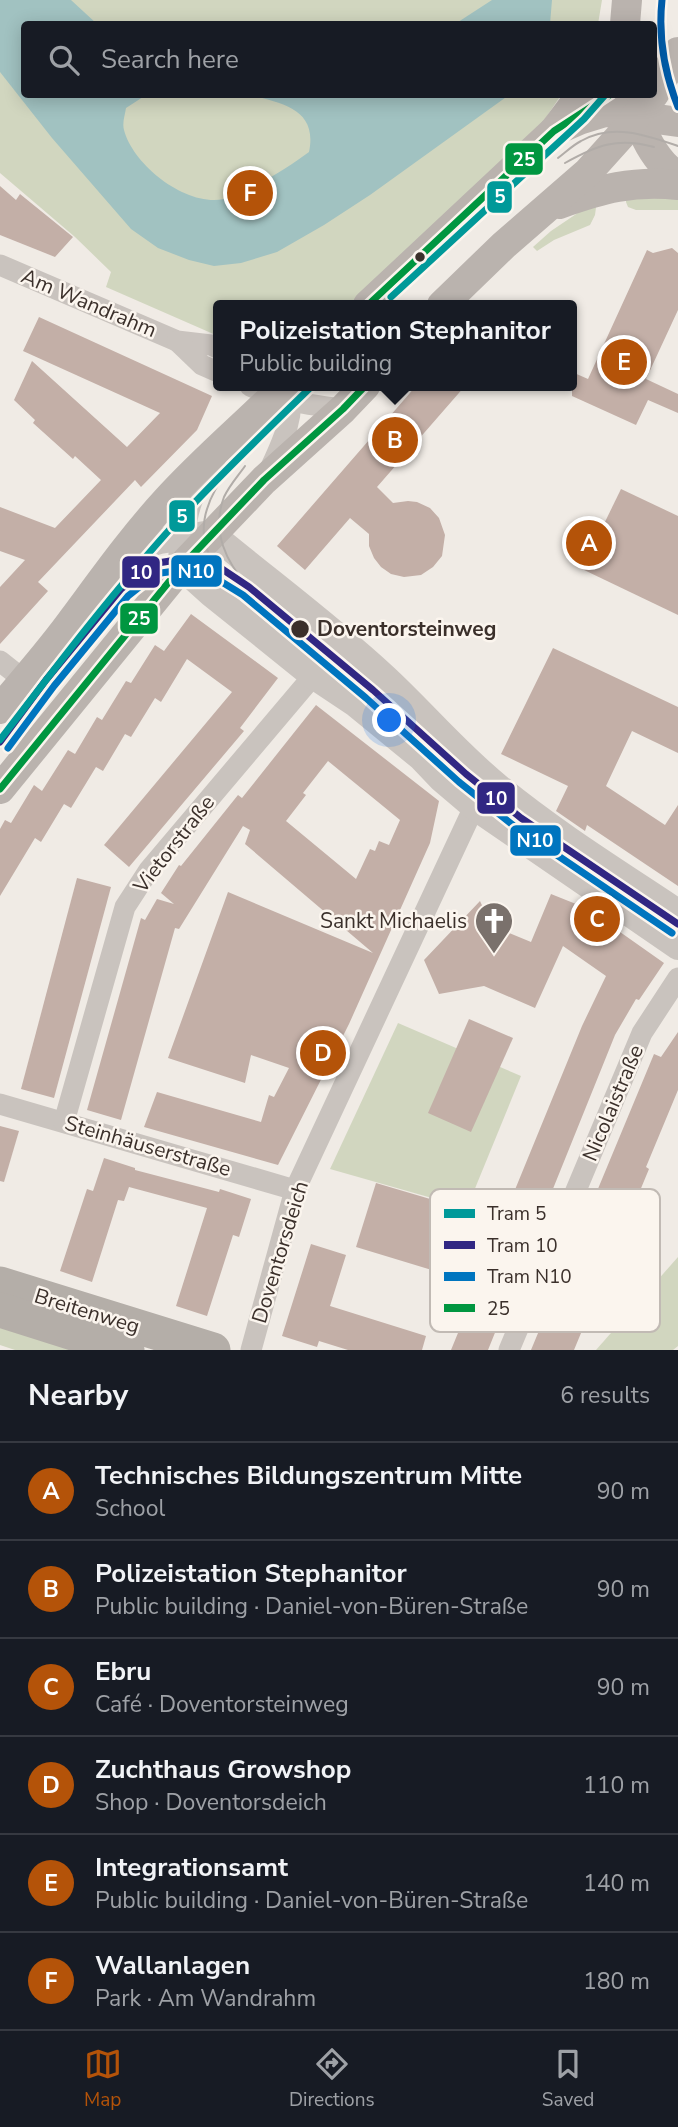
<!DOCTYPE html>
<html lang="en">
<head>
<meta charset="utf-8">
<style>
  body { margin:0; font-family:"Nunito Sans",sans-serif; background:#242831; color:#f1f3f6 }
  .you { position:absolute; left:390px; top:721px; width:24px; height:24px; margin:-18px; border:5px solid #fff; border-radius:50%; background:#1a73e8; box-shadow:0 0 0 10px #1a73e833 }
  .badge { display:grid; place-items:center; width:46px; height:46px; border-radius:50%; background:#b45309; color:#fff; font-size:23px; font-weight:700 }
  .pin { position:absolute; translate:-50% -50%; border:4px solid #fff; box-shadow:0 2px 7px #0006 }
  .popup { position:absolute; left:213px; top:300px; width:364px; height:91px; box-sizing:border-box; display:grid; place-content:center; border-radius:7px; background:#171b24; filter:drop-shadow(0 2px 5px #0005); font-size:23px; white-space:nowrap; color:#9ea1a6 }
  .popup b { font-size:26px; color:#f1f3f6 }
  .popup::after { content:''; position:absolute; left:50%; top:100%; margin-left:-14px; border:14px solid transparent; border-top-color:#171b24 }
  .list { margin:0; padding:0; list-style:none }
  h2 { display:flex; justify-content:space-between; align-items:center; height:91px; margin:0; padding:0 28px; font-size:30px }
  h2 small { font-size:23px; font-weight:400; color:#9ea1a6 }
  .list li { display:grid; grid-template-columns:46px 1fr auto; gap:21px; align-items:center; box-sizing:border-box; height:98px; padding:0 28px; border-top:2px solid #363941 }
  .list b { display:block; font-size:26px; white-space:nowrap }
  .list p { margin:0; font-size:23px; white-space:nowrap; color:#9ea1a6 }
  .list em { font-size:23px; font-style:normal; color:#9ea1a6 }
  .icon { flex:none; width:38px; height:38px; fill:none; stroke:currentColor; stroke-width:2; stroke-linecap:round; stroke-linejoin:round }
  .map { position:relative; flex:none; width:678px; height:1350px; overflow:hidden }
  .search { position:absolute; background:#171b24; box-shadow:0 4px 18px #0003; left:21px; right:21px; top:21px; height:77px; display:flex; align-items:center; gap:18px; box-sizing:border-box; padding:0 24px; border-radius:7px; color:#9ea1a6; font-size:26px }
  .sheet { height:679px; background:#171b24 }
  nav { display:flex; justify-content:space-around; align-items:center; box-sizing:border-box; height:98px; border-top:2px solid #363941; background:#171b24; font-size:19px; color:#9ea1a6 }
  nav a { display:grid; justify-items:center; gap:4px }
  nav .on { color:#b45309 }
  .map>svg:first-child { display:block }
  .green { fill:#d1d6bf }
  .water { fill:#a1c2c1 }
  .building { fill:#c3afa7; fill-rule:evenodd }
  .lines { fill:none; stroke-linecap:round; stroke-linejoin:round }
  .minor { stroke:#c9c3be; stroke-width:21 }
  .tertiary { stroke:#c9c3be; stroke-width:26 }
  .secondary { stroke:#bab3ae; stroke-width:30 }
  .trunk { stroke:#b4aea8; stroke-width:35 }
  .tram { stroke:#b1aca8; stroke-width:2 }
  .bus-1-casing { stroke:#fbf5ee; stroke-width:12 }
  .bus-1 { stroke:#009640; stroke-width:7 }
  .tram-1-casing { stroke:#fbf5ee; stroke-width:12 }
  .tram-2-casing { stroke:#fbf5ee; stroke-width:12 }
  .tram-3-casing { stroke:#fbf5ee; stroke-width:12 }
  .tram-4-casing { stroke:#fbf5ee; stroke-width:12 }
  .tram-1 { stroke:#312783; stroke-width:7 }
  .tram-2 { stroke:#0075bf; stroke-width:7 }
  .tram-3 { stroke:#099; stroke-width:7 }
  .tram-4 { stroke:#005ca9; stroke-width:7 }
  .bus-dot { fill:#3b302b; stroke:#fbf5ee; stroke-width:2.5 }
  .labels { text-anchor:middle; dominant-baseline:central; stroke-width:5; stroke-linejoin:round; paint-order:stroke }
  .street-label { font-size:21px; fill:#3b302b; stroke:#fbf5ee }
  .stop-label { font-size:21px; font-weight:bold; fill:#3b302b; stroke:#fbf5ee; text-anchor:start }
  .poi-label { font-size:21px; fill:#3b302b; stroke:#fbf5ee; text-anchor:end }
  .key { fill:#fbf5ee; stroke:#c1bab4; stroke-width:2 }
  .key-label { font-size:19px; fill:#3b302b }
  .line-badge { stroke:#fbf5ee; stroke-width:2.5 }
  .badge-label { font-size:19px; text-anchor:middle; font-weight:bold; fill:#fff }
</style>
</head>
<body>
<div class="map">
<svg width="678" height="1350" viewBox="0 0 678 1350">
  <rect width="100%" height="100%" fill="#f0ebe5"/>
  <g class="green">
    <polygon points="0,0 602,0 598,24 24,24 24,94 561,95 533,137 356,305 218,305 218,336 106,287 111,272 75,237 0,173"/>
    <polygon points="626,190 678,196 678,210 636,210 628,207 626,202"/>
    <polygon points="597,200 595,215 590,225 554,240 537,251 533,247 551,231"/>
    <polygon points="398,1023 521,1076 467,1208 330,1169"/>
    <polygon points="678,1257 678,1346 673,1350 596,1350"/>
    <polygon points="0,1322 89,1350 15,1350 0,1345"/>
  </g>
  <g class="water">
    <path d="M0,0H71L97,24H24V94L146,95L126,108C125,115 122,123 124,130C133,165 186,207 224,199C248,193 289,167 309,152C318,109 282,103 250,95H509L370,195L324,225L277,252L241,263L214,266L189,260L158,248L131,229L52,138L0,72Z"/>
    <polygon points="492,0 552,0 550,24 455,24"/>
  </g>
  <g class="building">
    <polygon points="0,186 16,200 20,194 73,237 55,257 0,235"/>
    <polygon points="672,248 678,253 678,310 646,379 678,394 678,413 648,400 636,425 572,396 572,372 588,379 647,250 653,253"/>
    <polygon points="39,317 212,396 197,430 141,487 135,480 38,582 48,591 0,644 0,587 25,560 0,551 0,507 55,528 101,480 75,456 73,459 33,423 35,420 14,400 32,361 127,447 160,413 23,351"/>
    <polygon points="416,386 465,386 377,487 393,503 408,501 417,502 430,508 439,518 445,535 442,556 433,567 421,575 404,577 391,574 381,567 374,558 369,546 369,534 350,518 305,570 277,546"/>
    <polygon points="621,489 678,516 678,615 582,569"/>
    <polygon points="191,614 278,678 240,728 244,731 129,867 104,845 232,692 187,659 161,702 155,698 131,737 125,734 103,771 96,767 71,808 64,804 41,842 35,838 0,896 0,829 5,820 11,823 34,785 42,791 68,750 75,754 97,717 102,720 126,681 131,683 155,645 164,651"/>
    <polygon points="553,648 678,707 678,753 632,731 606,786 665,825 678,805 678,886 587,825 585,831 556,811 568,786 501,754"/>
    <path d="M316,705L439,801L430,843L349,1024L278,1165L144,1127L157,1092L261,1122L269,1095L274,1097L289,1068L251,1055L245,1083L168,1058L228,892L373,953L245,844L250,830L243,826L179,929L175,928L121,1120L87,1110L141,918L145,920L157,899L174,904L161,893L179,865L181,866L238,795L242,798ZM328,761L400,820L389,845L379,841L375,851L370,849L356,879L286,821L306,795L303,793Z"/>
    <polygon points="77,878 111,887 54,1098 21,1089"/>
    <polygon points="551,894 586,908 664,963 639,1000 636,999 615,1035 488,1350 451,1350 483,1272 477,1269 484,1252 499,1217 503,1219 582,1026 606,976 563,946 535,1008 484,986 439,994 424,960 480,901 498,940 507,932 531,942"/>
    <polygon points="469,1019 513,1038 471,1132 428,1113"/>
    <polygon points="678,1032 678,1090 646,1167 649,1169 574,1350 531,1350 654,1054 661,1057"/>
    <polygon points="0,1126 19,1131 4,1182 0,1181"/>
    <polygon points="104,1158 135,1168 135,1170 219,1192 220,1189 251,1199 239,1237 233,1235 207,1316 176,1306 207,1208 129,1187 124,1201 118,1200 92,1282 60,1271 87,1189 93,1191"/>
    <polygon points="376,1183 464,1209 452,1250 442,1250 435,1271 356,1247"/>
    <polygon points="311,1244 346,1255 330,1306 426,1336 422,1350 348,1350 319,1341 317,1347 282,1336"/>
  </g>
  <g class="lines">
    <g class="minor">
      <polyline points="0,265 177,341 211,345 218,348"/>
      <polyline points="177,341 202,365 218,372"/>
      <path d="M250,386C284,402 306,404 343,409"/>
      <path d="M270,469C282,443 296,415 289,386"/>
      <polyline points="0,661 24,680"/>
      <polyline points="0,1104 295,1190"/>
      <polyline points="64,1122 125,907 149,870 313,676"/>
      <polyline points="251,1350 295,1190 474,807 481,772"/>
      <polyline points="509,1350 642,1033 678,978"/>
    </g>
    <g class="tertiary">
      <path d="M213,466C208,473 203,478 198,484C182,507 182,539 181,567L211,594L313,676L355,704L421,758L441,779L474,807L678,947"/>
      <path d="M124,551L160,541L211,533C269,581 329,625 384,676C423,712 457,753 499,787C555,833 618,872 678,912"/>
    </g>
    <g class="secondary">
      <polyline points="625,24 627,0"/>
      <polyline points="654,94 678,52"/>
      <path d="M630,101C640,126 653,162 678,176"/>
      <polyline points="554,131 579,120 605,112 678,122"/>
      <path d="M559,204C601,189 633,180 678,185"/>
      <polyline points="368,305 554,131 582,94"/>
      <polyline points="442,305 504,245 588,172 624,132 653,94"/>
      <path d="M0,709C25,679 51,650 74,618C103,579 132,538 166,501C203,460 245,425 284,386"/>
      <polyline points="0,789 181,567 264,480 343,409 365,386"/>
    </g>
    <g class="trunk">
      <polyline points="0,1284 213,1350"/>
      <polyline points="0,1310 127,1350"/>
    </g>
    <g class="tram">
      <path d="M558,158C566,152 573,145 581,141C613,123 646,135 678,146"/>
      <path d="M565,163C597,145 618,137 654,147"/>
      <path d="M245,466C238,476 229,486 224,497C211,531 226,563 249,587"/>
      <path d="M229,469C192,517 195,556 242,595"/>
    </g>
    <defs>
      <g id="bus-1">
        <polyline points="368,305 554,131 611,94"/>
        <polyline points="0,789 181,567 264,480 343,409 365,386"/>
      </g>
    </defs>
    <use href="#bus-1" class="bus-1-casing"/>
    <use href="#bus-1" class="bus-1"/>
    <defs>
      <polyline id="tram-1" points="0,742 46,680 121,589 146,568 158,563 182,559 198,561 222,569 249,587 373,690 466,774 521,818 678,924"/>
      <polyline id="tram-2" points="8,748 54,686 128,596 152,577 161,573 182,570 196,571 217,579 243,595 366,698 459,782 514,826 672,933"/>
      <g id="tram-3">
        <polyline points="391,297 584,119 606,94"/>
        <path d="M0,740C58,664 116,588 181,517C223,472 268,429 312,386"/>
      </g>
      <path id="tram-4" d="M662,0C658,38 664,72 678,107"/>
    </defs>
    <use href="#tram-1" class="tram-1-casing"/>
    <use href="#tram-2" class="tram-2-casing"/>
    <use href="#tram-3" class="tram-3-casing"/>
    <use href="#tram-4" class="tram-4-casing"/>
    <use href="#tram-1" class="tram-1"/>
    <use href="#tram-2" class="tram-2"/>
    <use href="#tram-3" class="tram-3"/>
    <use href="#tram-4" class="tram-4"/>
  </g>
  <defs>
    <symbol id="church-pin" viewBox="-11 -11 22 30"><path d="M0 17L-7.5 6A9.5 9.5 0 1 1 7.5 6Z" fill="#7a716c" stroke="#fbf5ee"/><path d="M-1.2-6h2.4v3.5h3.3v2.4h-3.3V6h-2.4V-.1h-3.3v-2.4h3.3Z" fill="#fff"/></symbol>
  </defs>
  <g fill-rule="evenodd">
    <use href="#church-pin" x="472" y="899" width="44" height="60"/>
  </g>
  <g class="bus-dot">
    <circle cx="420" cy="257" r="6"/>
    <circle cx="300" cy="629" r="10"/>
  </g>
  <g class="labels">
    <g class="street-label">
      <text transform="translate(89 303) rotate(23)">Am Wandrahm</text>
      <text transform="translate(174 844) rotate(-52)">Vietorstraße</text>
      <text transform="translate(613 1103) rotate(-67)">Nicolaistraße</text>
      <text transform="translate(148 1146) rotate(16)">Steinhäuserstraße</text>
      <text transform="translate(280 1252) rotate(-73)">Doventorsdeich</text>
      <text transform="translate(87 1311) rotate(17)">Breitenweg</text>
    </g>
    <g class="stop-label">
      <text x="317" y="629">Doventorsteinweg</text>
    </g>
    <g class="poi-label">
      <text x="467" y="921">Sankt Michaelis</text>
    </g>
  </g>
  <rect x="430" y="1189" width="230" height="143" rx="10" class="key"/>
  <rect x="444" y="1209" width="31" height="9" fill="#099"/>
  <rect x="444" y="1241" width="31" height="8" fill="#312783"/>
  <rect x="444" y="1272" width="31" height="9" fill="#0075bf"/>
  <rect x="444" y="1304" width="31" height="8" fill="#009640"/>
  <g class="key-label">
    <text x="487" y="1220">Tram 5</text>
    <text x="487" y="1252">Tram 10</text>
    <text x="487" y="1283">Tram N10</text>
    <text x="487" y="1315">25</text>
  </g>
  <g class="line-badge">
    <rect x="504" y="142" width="40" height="34" rx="7" fill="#009640"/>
    <rect x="486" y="180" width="27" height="34" rx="7" fill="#099"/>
    <rect x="168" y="499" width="28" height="34" rx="7" fill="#099"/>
    <rect x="170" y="554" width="53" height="34" rx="7" fill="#0075bf"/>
    <rect x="121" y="555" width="40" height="34" rx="7" fill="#312783"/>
    <rect x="119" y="602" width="40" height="33" rx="7" fill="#009640"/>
    <rect x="476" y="781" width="40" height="34" rx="7" fill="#312783"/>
    <rect x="509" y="824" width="53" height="33" rx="7" fill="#0075bf"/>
  </g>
  <g class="badge-label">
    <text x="524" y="166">25</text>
    <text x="500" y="203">5</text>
    <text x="182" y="523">5</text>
    <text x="196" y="578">N10</text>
    <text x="141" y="579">10</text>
    <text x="139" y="625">25</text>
    <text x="496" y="805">10</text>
    <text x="535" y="847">N10</text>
  </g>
</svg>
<div class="you"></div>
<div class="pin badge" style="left:589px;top:543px">A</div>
<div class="pin badge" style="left:395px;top:440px">B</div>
<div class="popup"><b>Polizeistation Stephanitor</b>Public building</div>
<div class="pin badge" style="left:597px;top:919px">C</div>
<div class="pin badge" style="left:323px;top:1053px">D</div>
<div class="pin badge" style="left:624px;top:362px">E</div>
<div class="pin badge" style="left:250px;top:193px">F</div>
<div class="search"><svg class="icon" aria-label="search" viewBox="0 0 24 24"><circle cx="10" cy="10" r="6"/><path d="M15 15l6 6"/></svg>Search here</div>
</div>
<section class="sheet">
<h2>Nearby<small>6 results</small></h2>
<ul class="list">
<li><span class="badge">A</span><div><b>Technisches Bildungszentrum Mitte</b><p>School</p></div><em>90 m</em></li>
<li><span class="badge">B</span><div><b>Polizeistation Stephanitor</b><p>Public building · Daniel-von-Büren-Straße</p></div><em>90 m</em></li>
<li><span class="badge">C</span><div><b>Ebru</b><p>Café · Doventorsteinweg</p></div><em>90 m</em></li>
<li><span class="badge">D</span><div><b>Zuchthaus Growshop</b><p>Shop · Doventorsdeich</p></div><em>110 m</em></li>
<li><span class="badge">E</span><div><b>Integrationsamt</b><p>Public building · Daniel-von-Büren-Straße</p></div><em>140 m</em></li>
<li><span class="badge">F</span><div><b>Wallanlagen</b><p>Park · Am Wandrahm</p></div><em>180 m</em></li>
</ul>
</section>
<nav>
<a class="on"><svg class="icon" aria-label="map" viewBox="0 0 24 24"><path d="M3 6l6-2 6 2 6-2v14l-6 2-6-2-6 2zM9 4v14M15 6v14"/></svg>Map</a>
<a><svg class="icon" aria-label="directions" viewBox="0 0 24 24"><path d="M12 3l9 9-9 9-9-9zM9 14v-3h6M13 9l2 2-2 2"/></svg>Directions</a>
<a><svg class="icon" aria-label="saved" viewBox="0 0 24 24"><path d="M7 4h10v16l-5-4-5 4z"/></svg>Saved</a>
</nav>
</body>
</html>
